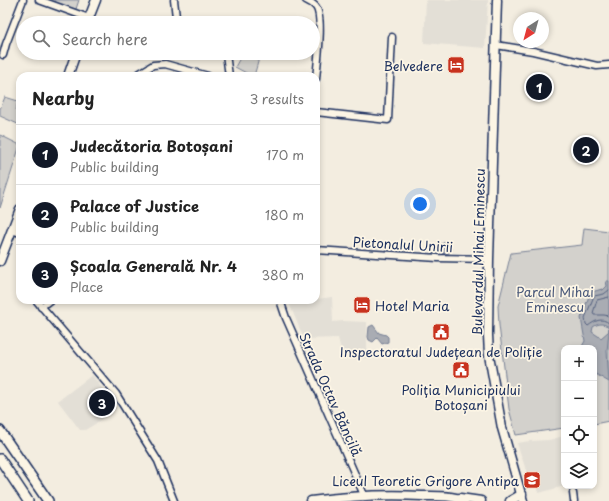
<!DOCTYPE html>
<html lang="en">
<head>
<meta charset="utf-8">
<style>
  body { margin:0; font-family:"Playpen Sans",sans-serif; background:#f6f6f6; color:#222 }
  .controls { position:absolute; right:12px; bottom:12px; display:grid; overflow:hidden; border-radius:8px; box-shadow:0 2px 6px #0003 }
  .controls button { width:36px; height:36px; display:grid; place-items:center; padding:0; border:0; border-bottom:1px solid #e0e0e0; background:#fff; color:#222; font:20px sans-serif }
  .compass { position:absolute; left:513px; top:12px; width:36px; height:36px; border-radius:50%; background:#fff; box-shadow:0 2px 6px #0003; rotate:216deg }
  .you { position:absolute; left:420px; top:204px; width:14px; height:14px; margin:-10px; border:3px solid #fff; border-radius:50%; background:#1a73e8; box-shadow:0 0 0 6px #1a73e833 }
  .badge { display:grid; place-items:center; width:26px; height:26px; border-radius:50%; background:#111827; color:#fff; font-size:13px; font-weight:700 }
  .pin { position:absolute; translate:-50% -50%; border:2px solid #fff; box-shadow:0 1px 4px #0006 }
  .list { margin:0; padding:0; list-style:none }
  h2 { display:flex; justify-content:space-between; align-items:center; height:52px; margin:0; padding:0 16px; font-size:17px }
  h2 small { font-size:13px; font-weight:400; color:#767676 }
  .list li { display:grid; grid-template-columns:26px 1fr auto; gap:12px; align-items:center; box-sizing:border-box; height:60px; padding:0 16px; border-top:1px solid #e0e0e0 }
  .list b { display:block; font-size:15px; white-space:nowrap }
  .list p { margin:0; font-size:13px; white-space:nowrap; color:#767676 }
  .list em { font-size:13px; font-style:normal; color:#767676 }
  .icon { flex:none; width:22px; height:22px; fill:none; stroke:currentColor; stroke-width:2; stroke-linecap:round; stroke-linejoin:round }
  .map { position:relative; flex:none; width:609px; height:501px; overflow:hidden }
  .search { position:absolute; background:#fff; box-shadow:0 2px 6px #0003; left:16px; top:16px; width:304px; height:44px; display:flex; align-items:center; gap:10px; box-sizing:border-box; padding:0 14px; border-radius:22px; color:#767676; font-size:15px }
  .panel { position:absolute; background:#fff; box-shadow:0 2px 6px #0003; left:16px; top:72px; width:304px; height:232px; border-radius:12px }
  .map>svg:first-child { display:block }
  .built { fill:#e3dfd6 }
  .green { fill:#d3d1cc; stroke:#778095 }
  .water { fill:#a9acb3; stroke:#707a91 }
  .lines { fill:none; stroke-linecap:round; stroke-linejoin:round }
  .shore { stroke:#546180; stroke-width:1 }
  .street-casing { stroke:#1b2f5e; stroke-width:9 }
  .secondary-casing { stroke:#1b2f5e; stroke-width:11 }
  .primary-casing { stroke:#1b2f5e; stroke-width:12 }
  .street { stroke:#fcf5e5; stroke-width:6 }
  .secondary { stroke:#fcf5e5; stroke-width:8 }
  .primary { stroke:#fcf5e5; stroke-width:9 }
  .labels { text-anchor:middle; dominant-baseline:central; stroke-width:3.5; stroke-linejoin:round; paint-order:stroke }
  .poi-label { font-size:13px; fill:#1b2f5e; stroke:#fcf5e5; text-anchor:end }
  .street-label { font-size:13px; fill:#1b2f5e; stroke:#fcf5e5 }
  .park-label { font-size:13px; fill:#49587a; stroke:#fcf5e5 }
</style>
</head>
<body>
<div class="map">
<svg width="609" height="501" viewBox="0 0 609 501">
  <rect width="100%" height="100%" fill="#f3ede0"/>
  <filter id="ink" filterUnits="userSpaceOnUse"><feTurbulence type="fractalNoise" baseFrequency=".025" numOctaves="2"/><feDisplacementMap in="SourceGraphic" scale="8" xChannelSelector="R" yChannelSelector="G"/><feConvolveMatrix kernelMatrix="1 2 1 2 8 2 1 2 1" color-interpolation-filters="sRGB"/></filter>
  <g filter="url(#ink)">
    <g class="built">
      <polygon points="426,0 488,0 485,48 424,43"/>
      <polygon points="332,297 333,322 343,321 367,322 367,358 351,359 343,357 338,338 304,339 289,303"/>
      <polygon points="92,375 117,408 95,424 85,430 80,430 58,401"/>
      <polygon points="564,436 564,486 539,493 536,485 531,485 517,443 530,441 549,440"/>
    </g>
    <g class="green">
      <polygon points="39,0 79,0 75,12"/>
      <polygon points="241,53 258,54 258,62 254,76 252,76 235,67 240,58"/>
      <polygon points="5,97 18,101 16,110 20,111 20,125 0,116 0,109"/>
      <polygon points="0,135 20,145 0,208"/>
      <polygon points="584,228 609,231 609,421 594,424 594,348 564,348 564,428 516,435 509,409 499,325 498,306 511,253 582,245"/>
    </g>
    <g class="water">
      <polygon points="446,242 448,244 449,244 451,249 449,253 443,254 439,248 441,244"/>
      <path d="M606,281H609V331V327C603,323 599,323 593,327L592,332L601,338L609,331L607,351L609,382L594,373V348H581L585,341L581,318L589,296L592,292L602,289V291L607,286Z"/>
      <polygon points="373,325 379,333 386,335 388,337 388,342 382,344 377,338 373,342 369,340 368,337 369,327"/>
    </g>
    <g class="lines">
      <g class="shore">
        <path d="M609,290L604,294L594,296L585,318L586,324L588,326C595,321 601,317 609,323"/>
        <polyline points="609,297 597,300 593,313 594,315 604,315 609,316"/>
      </g>
      <defs>
        <g id="street">
          <polyline points="39,0 89,18"/>
          <polyline points="174,0 176,17 178,23"/>
          <path d="M306,0C310,2 314,4 316,7C324,17 317,65 316,79"/>
          <polyline points="496,45 533,51 597,66 609,65"/>
          <polyline points="224,53 226,54 229,76"/>
          <polyline points="3,55 6,44 23,0"/>
          <polyline points="135,76 153,65 165,64 208,76"/>
          <polyline points="316,112 388,120 392,37"/>
          <polyline points="12,230 20,233"/>
          <polyline points="316,250 438,258 489,259"/>
          <polyline points="36,300 116,394 158,461 174,501"/>
          <polyline points="280,300 286,318 364,495"/>
          <polyline points="41,307 50,300"/>
          <polyline points="573,493 574,501"/>
        </g>
        <g id="secondary">
          <polyline points="497,0 489,259 488,335 489,355 502,428 523,501"/>
          <polyline points="87,23 96,0"/>
          <polyline points="68,76 76,53"/>
          <polyline points="0,261 20,209"/>
          <polyline points="460,498 481,501"/>
          <path d="M311,501C348,496 385,494 422,496C436,496 452,495 465,501"/>
          <polyline points="510,501 522,494"/>
        </g>
        <g id="primary">
          <polyline points="0,431 48,501"/>
          <polyline points="0,459 28,501"/>
        </g>
      </defs>
      <use href="#street" class="street-casing"/>
      <use href="#secondary" class="secondary-casing"/>
      <use href="#primary" class="primary-casing"/>
      <use href="#street" class="street"/>
      <use href="#secondary" class="secondary"/>
      <use href="#primary" class="primary"/>
    </g>
  </g>
  <defs>
    <symbol id="hotel-square" viewBox="-11 -11 22 22"><rect x="-9" y="-9" width="18" height="18" rx="4" fill="#c8321e" stroke="#fcf5e5"/><path d="M-6-4.5h1.5V1H6V5H4.5V3h-9V5H-6ZM-4 0a1.8 1.8 0 1 1 3.6 0ZM.5 0V-2.5h3Q6-2.5 6 0Z" fill="#fff"/></symbol>
    <symbol id="civic-square" viewBox="-11 -11 22 22"><rect x="-9" y="-9" width="18" height="18" rx="4" fill="#c8321e" stroke="#fcf5e5"/><path d="M-.6-6.5H3V-4.5H.6V-3L4-1V1h2V6H-6V1h2V-1L-.6-3ZM-1.2 2.5V6h2.4V2.5Z" fill="#fff"/></symbol>
    <symbol id="university-square" viewBox="-11 -11 22 22"><rect x="-9" y="-9" width="18" height="18" rx="4" fill="#c8321e" stroke="#fcf5e5"/><path d="M0-5L7-2L0 1L-7-2ZM-4 1L0 2.5L4 1V4Q0 6-4 4Z" fill="#fff"/></symbol>
  </defs>
  <g fill-rule="evenodd">
    <use href="#hotel-square" x="446" y="55" width="20" height="20"/>
    <use href="#hotel-square" x="352" y="295" width="20" height="20"/>
    <use href="#civic-square" x="431" y="322" width="20" height="20"/>
    <use href="#civic-square" x="451" y="360" width="20" height="20"/>
    <use href="#university-square" x="522" y="470" width="20" height="20"/>
  </g>
  <g class="labels">
    <g class="poi-label">
      <text x="443" y="65">Belvedere</text>
      <text x="375" y="305" text-anchor="start">Hotel Maria</text>
      <text x="441" y="351" text-anchor="middle">Inspectoratul Județean de Poliție</text>
      <text x="461" y="389" text-anchor="middle">Poliția Municipiului<tspan x="461" dy="15">Botoșani</tspan></text>
      <text x="519" y="480">Liceul Teoretic Grigore Antipa</text>
    </g>
    <g class="street-label">
      <text transform="translate(403 244) rotate(3)">Pietonalul Unirii</text>
      <text transform="translate(478 252) rotate(-89)">Bulevardul Mihai Eminescu</text>
      <text transform="translate(331 394) rotate(66)">Strada Octav Băncilă</text>
    </g>
    <g class="park-label">
      <text x="555" y="291">Parcul Mihai<tspan x="555" dy="15">Eminescu</tspan></text>
    </g>
  </g>
</svg>
<div class="controls">
<button>+</button>
<button>−</button>
<button><svg class="icon" aria-label="locate" viewBox="0 0 24 24"><circle cx="12" cy="12" r="6"/><path d="M12 2v4M12 18v4M2 12h4M18 12h4"/></svg></button>
<button><svg class="icon" aria-label="layers" viewBox="0 0 24 24"><path d="M12 4l9 5-9 5-9-5zM3 14l9 5 9-5"/></svg></button>
</div>
<svg class="compass" viewBox="-18 -18 36 36"><path d="M0-13l5 13h-10z" fill="#e53935"/><path d="M0 13l5-13h-10z" fill="#767676"/></svg>
<div class="you"></div>
<div class="pin badge" style="left:539px;top:87px">1</div>
<div class="pin badge" style="left:586px;top:150px">2</div>
<div class="pin badge" style="left:102px;top:403px">3</div>
<div class="search"><svg class="icon" aria-label="search" viewBox="0 0 24 24"><circle cx="10" cy="10" r="6"/><path d="M15 15l6 6"/></svg>Search here</div>
<section class="panel">
<h2>Nearby<small>3 results</small></h2>
<ul class="list">
<li><span class="badge">1</span><div><b>Judecătoria Botoșani</b><p>Public building</p></div><em>170 m</em></li>
<li><span class="badge">2</span><div><b>Palace of Justice</b><p>Public building</p></div><em>180 m</em></li>
<li><span class="badge">3</span><div><b>Școala Generală Nr. 4</b><p>Place</p></div><em>380 m</em></li>
</ul>
</section>
</div>
</body>
</html>
